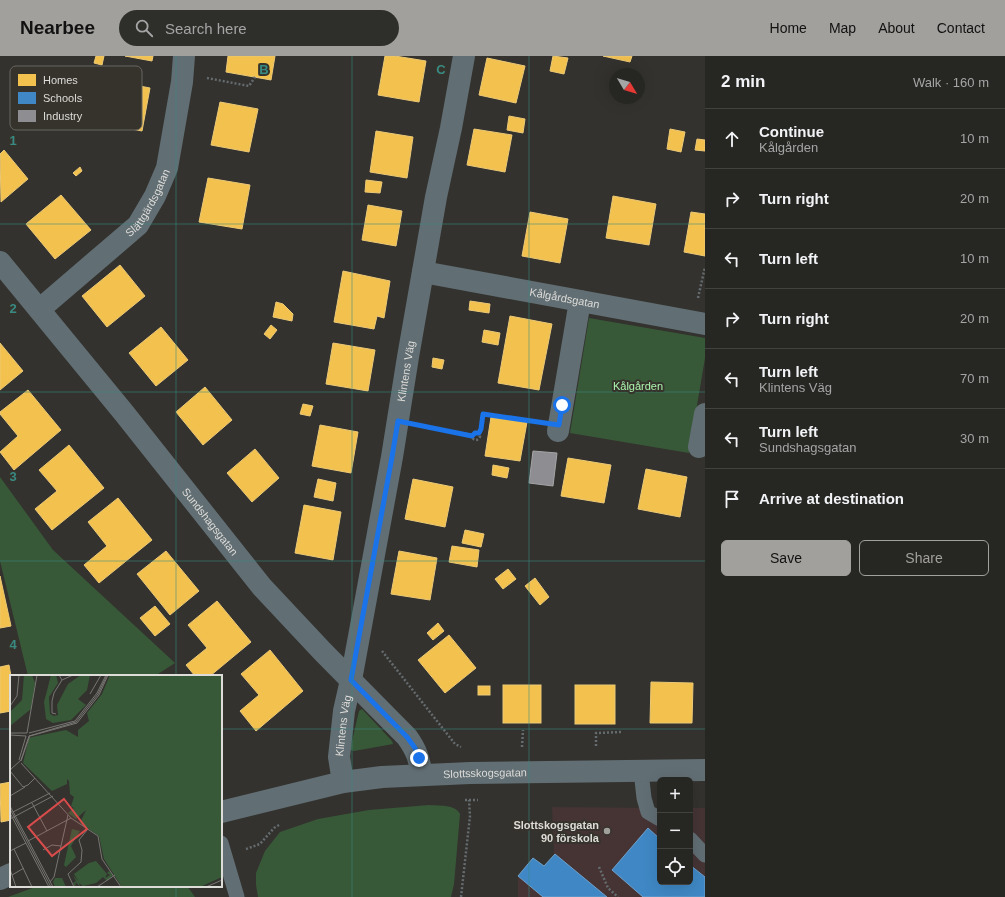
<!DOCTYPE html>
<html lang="en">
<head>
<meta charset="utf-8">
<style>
  body { margin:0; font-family:Helvetica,sans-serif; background:#2e2e2a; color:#f1f3f6 }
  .controls { position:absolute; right:12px; bottom:12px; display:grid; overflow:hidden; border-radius:6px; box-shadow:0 4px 16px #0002 }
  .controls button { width:36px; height:36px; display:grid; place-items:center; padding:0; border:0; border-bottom:1px solid #424340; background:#262622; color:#f1f3f6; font:20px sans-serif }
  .compass { position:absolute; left:609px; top:12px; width:36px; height:36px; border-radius:50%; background:#262622; box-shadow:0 4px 16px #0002; rotate:128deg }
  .stop { position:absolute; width:12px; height:12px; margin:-9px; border:3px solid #1a73e8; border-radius:50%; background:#fff }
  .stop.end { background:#1a73e8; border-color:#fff; box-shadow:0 1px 4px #0008 }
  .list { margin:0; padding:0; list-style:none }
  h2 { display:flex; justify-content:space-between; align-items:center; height:52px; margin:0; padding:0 16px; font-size:17px }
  h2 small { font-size:13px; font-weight:400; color:#a4a5a5 }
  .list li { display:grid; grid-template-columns:26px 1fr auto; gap:12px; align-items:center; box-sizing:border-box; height:60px; padding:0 16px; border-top:1px solid #424340 }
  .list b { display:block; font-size:15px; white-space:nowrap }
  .list p { margin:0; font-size:13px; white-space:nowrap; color:#a4a5a5 }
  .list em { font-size:13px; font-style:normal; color:#a4a5a5 }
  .actions { display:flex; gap:8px; padding:12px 16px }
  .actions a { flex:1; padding:9px 0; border:1px solid #a2a09c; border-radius:6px; text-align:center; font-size:14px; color:#a2a09c }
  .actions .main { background:#a2a09c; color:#111 }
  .icon { flex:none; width:22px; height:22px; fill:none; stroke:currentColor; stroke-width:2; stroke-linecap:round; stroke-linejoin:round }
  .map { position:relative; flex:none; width:705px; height:841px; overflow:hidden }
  header { display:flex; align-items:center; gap:24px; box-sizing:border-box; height:56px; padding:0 20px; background:#a2a09c; color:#111 }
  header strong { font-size:19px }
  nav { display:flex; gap:22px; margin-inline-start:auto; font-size:14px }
  .search { width:280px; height:36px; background:#2e2e2a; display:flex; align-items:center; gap:10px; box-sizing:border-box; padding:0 14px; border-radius:22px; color:#a4a5a5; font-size:15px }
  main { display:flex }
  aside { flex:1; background:#262622 }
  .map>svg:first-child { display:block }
  .education { fill:#463435 }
  .green { fill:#385938 }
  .homes { fill:#f2c14e; stroke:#ecc977 }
  .schools { fill:#3f88c5; stroke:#6fa1cb }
  .industry { fill:#8d8d92; stroke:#a5a5a7 }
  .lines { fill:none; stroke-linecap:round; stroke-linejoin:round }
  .path { stroke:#656c6f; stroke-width:2.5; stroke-dasharray:2 2; stroke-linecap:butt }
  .lane { stroke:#616e73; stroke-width:15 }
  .street { stroke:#616e73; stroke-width:22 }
  .route { stroke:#1a73e8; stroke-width:5 }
  .grid { fill:none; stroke:#388a83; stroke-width:1; stroke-opacity:0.55 }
  .poi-dot { fill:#a2a09c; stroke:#35332c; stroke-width:1.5 }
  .labels { text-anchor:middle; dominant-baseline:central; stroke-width:4; stroke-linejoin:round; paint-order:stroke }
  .street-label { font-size:11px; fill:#dedcd8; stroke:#35332c }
  .park-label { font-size:11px; fill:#acf5ae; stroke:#35332c }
  .poi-label { font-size:11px; font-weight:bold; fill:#dedcd8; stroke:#35332c; text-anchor:end }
  .inset-road { fill:none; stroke:#777672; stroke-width:1 }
  .view { fill:#d84c4b; fill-opacity:0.15; stroke:#d84c4b; stroke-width:2 }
  .inset-edge { fill:none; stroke:#dedcd8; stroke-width:2 }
  .key { fill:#35332c; stroke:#686660; stroke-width:1 }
  .key-label { font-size:11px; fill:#dedcd8 }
  .grid-label { font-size:13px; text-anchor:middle; font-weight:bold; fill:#388a83; stroke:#35332c; stroke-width:4; stroke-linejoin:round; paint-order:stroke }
</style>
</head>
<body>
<header>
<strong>Nearbee</strong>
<div class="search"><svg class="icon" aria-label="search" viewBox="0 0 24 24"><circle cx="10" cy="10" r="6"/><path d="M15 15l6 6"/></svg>Search here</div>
<nav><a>Home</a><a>Map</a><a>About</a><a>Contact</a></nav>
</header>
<main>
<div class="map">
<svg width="705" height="841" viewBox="0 0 705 841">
  <rect width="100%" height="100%" fill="#33322e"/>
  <polygon class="education" points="552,751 660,752 660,826 690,826 690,752 705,752 705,841 518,841 518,820 533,802 544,810 554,798"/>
  <g class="green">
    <polygon points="589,262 705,282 705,302 689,397 570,377"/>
    <polygon points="0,421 53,494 175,607 155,620 28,620 0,505"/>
    <polygon points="362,653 392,685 393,688 354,695 350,694 359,655"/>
    <path d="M429,749C439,750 455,748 460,758L454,828L451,841H258L256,829V817L265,795L280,776L318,763L369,754Z"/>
    <polygon points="38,830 187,830 195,841 8,841"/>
  </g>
  <g class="homes">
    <polygon points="96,0 104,0 102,9 94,7"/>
    <polygon points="125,0 153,0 152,5"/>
    <polygon points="228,0 275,0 271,24 226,16"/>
    <polygon points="385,0 395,0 426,5 419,46 378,39"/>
    <polygon points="553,0 568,2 564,18 550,15"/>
    <polygon points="603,0 632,0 630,6"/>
    <polygon points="487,2 525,10 516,47 479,39"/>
    <polygon points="119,26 150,32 142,75 111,69"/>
    <polygon points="220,46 258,53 249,96 211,89"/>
    <polygon points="509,60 525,63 523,77 507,74"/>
    <polygon points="474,73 512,79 505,116 467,109"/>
    <polygon points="670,73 685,76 681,96 667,93"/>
    <polygon points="376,75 413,81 407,122 370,116"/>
    <polygon points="697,83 705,84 705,95 695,94"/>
    <polygon points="4,94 28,123 1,146 0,98"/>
    <polygon points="80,111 82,115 76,120 73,117"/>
    <polygon points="208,122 250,129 242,173 199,166"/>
    <polygon points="366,124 382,126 380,137 365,136"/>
    <polygon points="61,139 91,174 55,203 26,168"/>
    <polygon points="613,140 656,148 649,189 606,182"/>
    <polygon points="368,149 402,155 396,190 362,184"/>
    <polygon points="530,156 568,163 560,207 522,200"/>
    <polygon points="691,156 705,158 705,200 684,196"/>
    <polygon points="120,209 145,240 107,271 82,240"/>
    <polygon points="343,215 390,225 384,262 377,260 374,273 334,266"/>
    <polygon points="470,245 490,248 489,257 469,254"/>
    <polygon points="276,246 283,248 293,258 292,265 273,261"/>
    <polygon points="510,260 552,268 539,334 498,327"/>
    <polygon points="271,269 277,274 270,283 264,278"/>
    <polygon points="161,271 188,304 156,330 129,297"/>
    <polygon points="484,274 500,277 498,289 482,286"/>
    <polygon points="0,287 23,315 0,334"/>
    <polygon points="333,287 375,294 368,335 326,328"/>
    <polygon points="433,302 444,304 442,313 432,311"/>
    <polygon points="205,331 232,364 203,389 176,356"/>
    <polygon points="28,334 61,374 14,414 0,396 18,380 0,358 0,356"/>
    <polygon points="303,348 313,350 310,360 300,358"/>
    <polygon points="491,361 527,366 520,405 485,400"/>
    <polygon points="320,369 358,376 351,417 312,410"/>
    <polygon points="69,389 104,432 52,474 35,453 57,435 39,414"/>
    <polygon points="255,393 279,422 252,446 227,417"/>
    <polygon points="568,402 611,409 604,447 561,440"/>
    <polygon points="493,409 509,412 507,422 492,419"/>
    <polygon points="646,413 687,421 680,461 638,453"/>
    <polygon points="318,423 336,427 333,445 314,441"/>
    <polygon points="413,423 453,431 445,471 405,463"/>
    <polygon points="118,442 152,484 99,527 84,509 107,490 88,466"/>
    <polygon points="304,449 341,456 333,504 295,497"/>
    <polygon points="465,474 484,478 481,491 462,487"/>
    <polygon points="452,490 479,494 477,511 449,506"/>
    <polygon points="166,495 199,535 170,559 137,518"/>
    <polygon points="399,495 437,502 430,544 391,538"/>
    <polygon points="508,513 516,523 503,533 495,523"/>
    <polygon points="0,520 11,570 0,572"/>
    <polygon points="535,522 549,541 540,549 525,530"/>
    <polygon points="217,545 251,586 210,620 195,620 186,609 207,592 188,569"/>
    <polygon points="155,550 170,568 155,580 140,562"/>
    <polygon points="438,567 444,575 433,584 427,577"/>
    <polygon points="449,579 476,612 445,637 418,604"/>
    <polygon points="270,594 303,635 256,675 240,655 259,639 241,618"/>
    <polygon points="9,609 11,620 11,655 0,657 0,611"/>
    <polygon points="651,626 693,627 692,667 650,667"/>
    <rect x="503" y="629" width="38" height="38"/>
    <rect x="575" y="629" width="40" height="39"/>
    <rect x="478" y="630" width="12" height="9"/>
    <polygon points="11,726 11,764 1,766 0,728"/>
  </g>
  <g class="schools">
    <polygon points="648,772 660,783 660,826 690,826 690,809 705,821 705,841 643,841 612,814"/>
    <polygon points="555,798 607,841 543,841 518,820 533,802 544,810"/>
  </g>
  <polygon class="industry" points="533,395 557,397 553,430 529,427"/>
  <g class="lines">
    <g class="path">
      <polyline points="207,22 249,30 255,21"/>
      <polyline points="698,242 705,211"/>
      <polyline points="422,370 472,379"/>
      <circle cx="476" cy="380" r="4"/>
      <polyline points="479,377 481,373 483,358 534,365"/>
      <polyline points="382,595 455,688 461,691"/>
      <polyline points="596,690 596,677 622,676"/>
      <polyline points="522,691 523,674"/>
      <polyline points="465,744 478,744"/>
      <polyline points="246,793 260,788 274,772 279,769"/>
      <polyline points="599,811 608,832 618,841"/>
      <polyline points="461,841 470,760 469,744"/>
    </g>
    <g class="lane">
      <polyline points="641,715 644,742 648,756 660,763"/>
      <polyline points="690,783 705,799"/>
      <polyline points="221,787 237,841"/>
    </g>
    <g class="street">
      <path id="s1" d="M0,206L124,357L262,531L323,596L407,681C417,695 419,703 422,719"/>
      <path id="s2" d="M423,216L705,268"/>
      <path id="s3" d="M40,253L138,169L155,140L167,112L182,26L184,0"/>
      <polyline points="558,375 580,245"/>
      <polyline points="699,391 705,358"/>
      <path id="s4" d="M343,726L339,701L344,655L351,624L392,401L408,301L436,141L451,72L464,0"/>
      <path id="s5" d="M221,756L343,726L382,721L470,717L705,714"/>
      <polyline points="0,823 11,818"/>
    </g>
  </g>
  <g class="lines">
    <polyline class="route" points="419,702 415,692 407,681 351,624 392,401 398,365 472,380 475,377 479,377 481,373 483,358 559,369 562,349"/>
  </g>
  <path class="grid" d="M176,0V620M352,0V841M529,0V841M0,168H705M0,336H705M0,505H705M0,673H11M221,673H705M176,830V841"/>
  <circle class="poi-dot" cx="607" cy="775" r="4"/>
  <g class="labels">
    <g class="street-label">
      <text stroke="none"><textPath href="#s3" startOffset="153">Slättgärdsgatan</textPath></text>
      <text stroke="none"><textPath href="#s2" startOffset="144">Kålgårdsgatan</textPath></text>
      <text stroke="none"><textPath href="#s4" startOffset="417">Klintens Väg</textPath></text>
      <text stroke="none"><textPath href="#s1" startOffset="334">Sundshagsgatan</textPath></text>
      <text stroke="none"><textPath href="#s4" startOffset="57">Klintens Väg</textPath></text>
      <text stroke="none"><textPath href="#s5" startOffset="268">Slottsskogsgatan</textPath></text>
    </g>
    <g class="park-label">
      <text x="638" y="330">Kålgården</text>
    </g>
    <g class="poi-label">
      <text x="599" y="769">Slottskogsgatan<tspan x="599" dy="13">90 förskola</tspan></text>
    </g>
  </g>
  <g transform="translate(10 619)">
    <rect width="212" height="212" fill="#33322e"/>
    <path d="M14,0H22L25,8L21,34L0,51V37L12,25ZM41,0H46L48,8L39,22L40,39L44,41L48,40L47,30L58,9L71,0H80L77,15L68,24L76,30L61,45L43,48L36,44L34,27ZM100,0H212V202L190,212H112L94,184L89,161L70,148L76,135L66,144L58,138L64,133L61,131L64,122L60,119L59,106L57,104V109L42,116L13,88L19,63L22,62L56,55L68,62V55L79,46L77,38L92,19ZM62,154L70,156L61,171L66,182L56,192L54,190ZM86,186L97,199L95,203L100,200L97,198L99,196L103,200L97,206L93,202L86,208L73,211L69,208L70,212L66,207L65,212L63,208L66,206L63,200L69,207L64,199L79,188ZM45,203H52L56,212H45L43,207Z" fill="#385938"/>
    <path class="inset-road" d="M49,0L52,5L63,0M80,19L91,0M0,31L7,21L9,0M46,39L42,38V26L44,18L52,5M0,58H17M17,58L27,0M19,58L65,46L87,18L96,0M0,60L16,61M20,61L67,48L89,20L98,0M9,85L16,61M11,86L20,60M11,88L61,143L88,161L92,184L111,212M0,95L11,85L19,61L66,47L88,19L97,0M0,96L13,112L18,110L25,103M0,121L15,112M22,128L37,156M0,131L43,212M0,134L41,212M3,137L40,118M0,138L39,212M0,144L43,121M18,166L61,143M4,174L22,212M33,175L42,170L51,171M0,176L16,168M0,194L6,212M2,200L14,193M40,207L44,202L58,140M64,212L58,199L71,187L72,175L69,165L77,155M87,212L105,200M196,212L212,205"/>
    <path class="view" d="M54,124L77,154L42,181L18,152Z"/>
    <rect width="212" height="212" class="inset-edge"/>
  </g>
  <rect x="10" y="10" width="132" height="64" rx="6" class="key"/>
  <rect x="18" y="18" width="18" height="12" fill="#f2c14e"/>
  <rect x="18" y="36" width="18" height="12" fill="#3f88c5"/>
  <rect x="18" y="54" width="18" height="12" fill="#8d8d92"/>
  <g class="key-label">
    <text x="43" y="28">Homes</text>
    <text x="43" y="46">Schools</text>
    <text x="43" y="64">Industry</text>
  </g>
  <g class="grid-label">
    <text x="264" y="18">B</text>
    <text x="441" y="18">C</text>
    <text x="13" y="89">1</text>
    <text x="13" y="257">2</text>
    <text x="13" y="425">3</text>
    <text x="13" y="593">4</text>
  </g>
</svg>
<div class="controls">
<button>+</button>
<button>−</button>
<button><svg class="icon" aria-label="locate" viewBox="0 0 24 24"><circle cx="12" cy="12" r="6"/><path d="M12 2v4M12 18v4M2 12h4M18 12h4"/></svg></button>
</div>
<svg class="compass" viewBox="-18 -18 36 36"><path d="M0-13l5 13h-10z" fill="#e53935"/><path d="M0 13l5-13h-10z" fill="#a4a5a5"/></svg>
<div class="stop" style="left:562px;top:349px"></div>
<div class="stop end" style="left:419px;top:702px"></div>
</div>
<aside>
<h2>2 min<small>Walk · 160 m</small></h2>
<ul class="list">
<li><svg class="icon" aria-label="ahead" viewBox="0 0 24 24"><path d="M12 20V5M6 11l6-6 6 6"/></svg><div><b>Continue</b><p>Kålgården</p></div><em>10 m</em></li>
<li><svg class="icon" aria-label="right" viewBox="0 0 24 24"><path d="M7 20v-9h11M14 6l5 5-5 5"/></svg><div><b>Turn right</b></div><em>20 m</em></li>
<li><svg class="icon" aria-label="left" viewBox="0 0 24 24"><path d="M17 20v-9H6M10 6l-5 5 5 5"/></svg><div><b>Turn left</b></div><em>10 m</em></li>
<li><svg class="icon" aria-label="right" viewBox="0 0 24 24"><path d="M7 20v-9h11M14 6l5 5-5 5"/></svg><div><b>Turn right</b></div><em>20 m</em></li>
<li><svg class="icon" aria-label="left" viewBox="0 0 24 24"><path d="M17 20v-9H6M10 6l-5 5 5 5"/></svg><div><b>Turn left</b><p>Klintens Väg</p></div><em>70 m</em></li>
<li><svg class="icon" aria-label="left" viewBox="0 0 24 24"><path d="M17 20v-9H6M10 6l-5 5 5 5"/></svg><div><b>Turn left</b><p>Sundshagsgatan</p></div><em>30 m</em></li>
<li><svg class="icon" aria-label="arrive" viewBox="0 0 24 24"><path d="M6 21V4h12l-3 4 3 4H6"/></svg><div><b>Arrive at destination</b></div></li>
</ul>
<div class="actions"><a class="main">Save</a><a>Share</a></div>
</aside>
</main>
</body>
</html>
